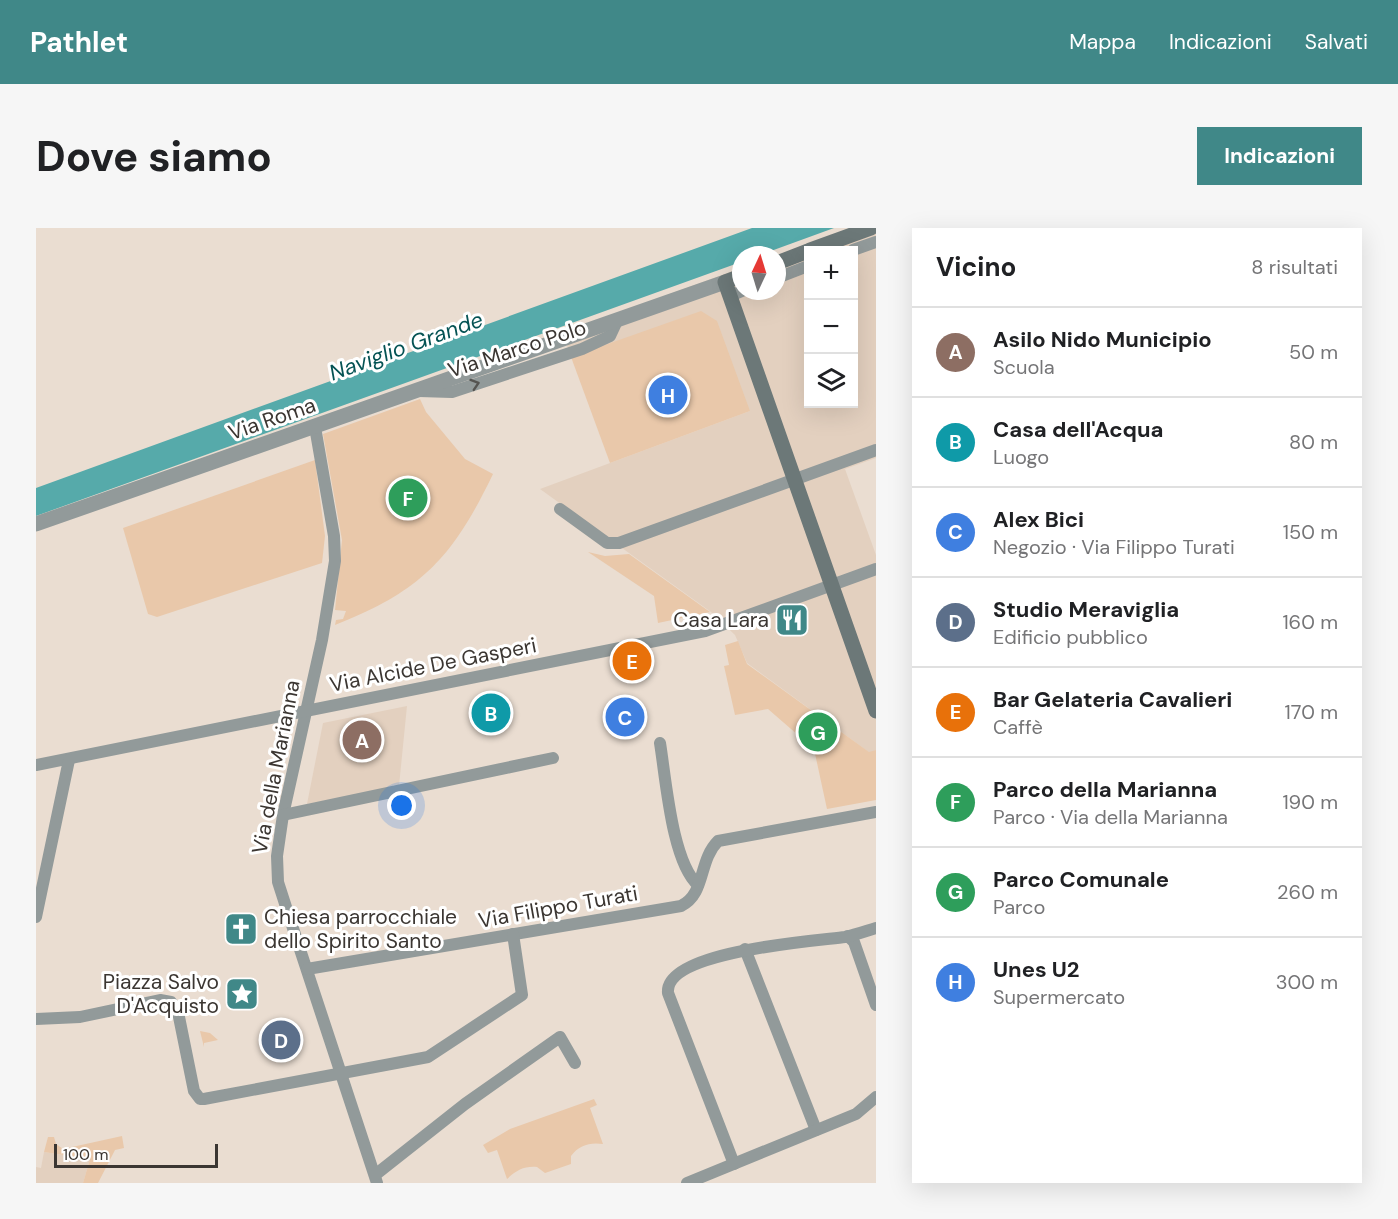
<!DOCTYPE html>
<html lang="it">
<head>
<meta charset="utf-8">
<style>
  body { margin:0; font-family:"DM Sans",sans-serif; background:#f6f6f6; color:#202124 }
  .controls { position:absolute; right:18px; top:18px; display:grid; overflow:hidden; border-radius:0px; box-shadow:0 6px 24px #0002 }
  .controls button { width:54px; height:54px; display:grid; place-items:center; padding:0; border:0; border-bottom:2px solid #e0e0e0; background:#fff; color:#202124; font:30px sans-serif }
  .compass { position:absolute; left:696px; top:18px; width:54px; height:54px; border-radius:50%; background:#fff; box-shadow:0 6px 24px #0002; rotate:4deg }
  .scale { position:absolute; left:18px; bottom:15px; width:164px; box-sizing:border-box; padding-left:6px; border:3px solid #3b3632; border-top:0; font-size:16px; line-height:21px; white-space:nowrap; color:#3b3632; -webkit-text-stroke:4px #fff; paint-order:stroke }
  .you { position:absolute; left:366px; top:578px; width:21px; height:21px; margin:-15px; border:4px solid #fff; border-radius:50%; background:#1a73e8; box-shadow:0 0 0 9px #1a73e833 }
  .badge { display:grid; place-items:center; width:39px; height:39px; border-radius:50%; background:#408888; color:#fff; font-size:20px; font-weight:700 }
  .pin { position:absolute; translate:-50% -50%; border:3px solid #fff; box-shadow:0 2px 6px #0006 }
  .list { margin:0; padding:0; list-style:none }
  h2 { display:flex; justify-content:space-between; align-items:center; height:78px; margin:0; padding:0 24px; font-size:26px }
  h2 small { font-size:20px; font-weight:400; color:#757577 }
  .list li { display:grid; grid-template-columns:39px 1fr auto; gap:18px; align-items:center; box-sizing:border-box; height:90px; padding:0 24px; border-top:2px solid #e0e0e0 }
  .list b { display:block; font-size:22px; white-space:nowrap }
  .list p { margin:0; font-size:20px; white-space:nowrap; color:#757577 }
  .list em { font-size:20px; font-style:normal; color:#757577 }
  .icon { flex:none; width:33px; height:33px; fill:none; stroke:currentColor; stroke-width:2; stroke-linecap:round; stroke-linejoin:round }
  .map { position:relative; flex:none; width:840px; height:955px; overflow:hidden; border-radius:0px }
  header { display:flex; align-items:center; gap:36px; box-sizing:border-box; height:84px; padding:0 30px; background:#408888; color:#fff }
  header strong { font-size:28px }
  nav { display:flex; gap:33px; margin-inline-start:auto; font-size:21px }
  .intro { display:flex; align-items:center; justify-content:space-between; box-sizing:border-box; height:144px; padding:0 36px }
  h1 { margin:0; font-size:42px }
  .button { padding:15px 27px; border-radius:0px; background:#408888; color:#fff; font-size:21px; font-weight:700 }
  main { display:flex; gap:36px; padding:0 36px }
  aside { flex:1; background:#fff; border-radius:0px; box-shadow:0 6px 24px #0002 }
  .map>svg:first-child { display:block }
  .built { fill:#e3d0bf; fill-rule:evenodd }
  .green { fill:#e9c8aa }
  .water { fill:#56aaaa }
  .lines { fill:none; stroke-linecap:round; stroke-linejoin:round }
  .minor { stroke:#929a9a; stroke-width:12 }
  .tertiary { stroke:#929a9a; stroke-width:15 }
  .secondary { stroke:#6c7878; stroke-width:15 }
  .oneway { stroke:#555451 }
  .labels { text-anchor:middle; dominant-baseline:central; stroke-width:6; stroke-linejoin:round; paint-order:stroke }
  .street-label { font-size:21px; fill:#3b3632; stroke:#fff }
  .poi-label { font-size:21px; fill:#3b3632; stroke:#fff; text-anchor:end }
  .water-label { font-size:22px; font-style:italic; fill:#055354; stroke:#fff }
</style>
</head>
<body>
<header>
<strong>Pathlet</strong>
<nav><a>Mappa</a><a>Indicazioni</a><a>Salvati</a></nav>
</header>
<div class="intro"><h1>Dove siamo</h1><a class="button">Indicazioni</a></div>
<main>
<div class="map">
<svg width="840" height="955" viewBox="0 0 840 955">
  <rect width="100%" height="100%" fill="#eaddd1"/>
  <g class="built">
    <path d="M840,0V230L809,241L840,327V522L834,525L711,435L699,407L675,384L504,261L714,183L535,129L527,105L705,40V63H741V27ZM772,22H818V176H772Z"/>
    <polygon points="371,478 363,558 357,557 357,560 271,576 287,495"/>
    <polygon points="8,924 54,931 47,955 0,955 0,939 5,940"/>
  </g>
  <g class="green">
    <polygon points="665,83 681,93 714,183 574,235 535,129"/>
    <path d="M384,171L390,184L429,231L457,246C417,329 386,363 299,397L300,392L307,391L310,383L299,382L306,312L287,206Z"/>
    <polygon points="279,232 289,308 286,335 121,389 112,386 87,300"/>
    <polygon points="552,324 569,328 593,326 674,384 622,395 618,368"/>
    <polygon points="702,413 711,436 833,524 840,522 840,572 791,581 778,521 732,481 699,487 688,438 693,437 689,417"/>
    <polygon points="164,803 174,805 182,812 168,815 168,819"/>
    <path d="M558,871L561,877L554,880L567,916C554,914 543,917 535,928V936L509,945L501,939C488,938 481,942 471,951L461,922L452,925L447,917L474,901Z"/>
    <polygon points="86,908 88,920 79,922 62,955 47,955 54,931 8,924 12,909 18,909 20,916 27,921"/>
  </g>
  <polygon class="water" points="716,0 798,0 724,27 705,27 705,34 0,288 0,260"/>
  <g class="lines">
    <g class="minor">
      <polyline points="817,22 840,14"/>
      <polyline points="741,50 772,38"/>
      <polyline points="694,68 706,63"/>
      <polyline points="383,163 416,164 546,121 574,108 581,93"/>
      <polyline points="279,199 298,308 299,333 286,412 247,587 241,628 242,654 251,682 341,955"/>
      <polyline points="524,281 571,315 583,315 840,222"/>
      <path d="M624,515C630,552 636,634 662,657"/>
      <polyline points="0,537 669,403 840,341"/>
      <polyline points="247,587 517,530"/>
      <polyline points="0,689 33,532"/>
      <polyline points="812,708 818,714 840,777"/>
      <polyline points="709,721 780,902"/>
      <path d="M271,741L645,678C670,666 662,633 682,613L840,584"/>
      <polyline points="0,791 44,789 124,772 135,774 142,784 158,863 164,871 168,871 392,829 486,767 477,706"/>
      <path d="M698,936L632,765C628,723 778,713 809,709C819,707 830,703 840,700"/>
      <polyline points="339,947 429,876 524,809 539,835"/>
      <polyline points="651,955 820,886 840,869"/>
    </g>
    <polyline class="tertiary" points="0,296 689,54"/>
    <g class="secondary">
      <polyline points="774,22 835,0"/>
      <polyline points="741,35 772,23"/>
      <polyline points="705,48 689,54 840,483"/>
    </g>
  </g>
  <defs><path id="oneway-chevron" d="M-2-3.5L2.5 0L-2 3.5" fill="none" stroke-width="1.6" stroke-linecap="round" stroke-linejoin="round" transform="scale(1.5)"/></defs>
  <use class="oneway" href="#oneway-chevron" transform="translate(439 156) rotate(-18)"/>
  <defs>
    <symbol id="restaurant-square" viewBox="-11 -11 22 22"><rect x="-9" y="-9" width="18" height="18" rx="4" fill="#408888" stroke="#fff"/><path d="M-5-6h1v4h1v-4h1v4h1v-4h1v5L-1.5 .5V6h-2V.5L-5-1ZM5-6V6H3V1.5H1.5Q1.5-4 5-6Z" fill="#fff"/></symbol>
    <symbol id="church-square" viewBox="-11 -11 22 22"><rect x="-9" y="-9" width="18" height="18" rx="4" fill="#408888" stroke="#fff"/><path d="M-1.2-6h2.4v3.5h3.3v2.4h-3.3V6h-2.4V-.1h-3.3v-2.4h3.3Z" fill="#fff"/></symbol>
    <symbol id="sight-square" viewBox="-11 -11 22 22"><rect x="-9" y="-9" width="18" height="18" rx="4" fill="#408888" stroke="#fff"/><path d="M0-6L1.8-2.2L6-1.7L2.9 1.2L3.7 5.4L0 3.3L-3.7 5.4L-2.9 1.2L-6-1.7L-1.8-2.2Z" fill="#fff"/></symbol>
  </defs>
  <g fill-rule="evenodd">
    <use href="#restaurant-square" x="737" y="373" width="38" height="38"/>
    <use href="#church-square" x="186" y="682" width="38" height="38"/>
    <use href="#sight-square" x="187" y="747" width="38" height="38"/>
  </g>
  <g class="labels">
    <g class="street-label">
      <text transform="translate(481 121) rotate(-18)">Via Marco Polo</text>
      <text transform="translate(236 191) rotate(-19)">Via Roma</text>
      <text transform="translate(397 437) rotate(-11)">Via Alcide De Gasperi</text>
      <text transform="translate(240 539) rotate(-79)">Via della Marianna</text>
      <text transform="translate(522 679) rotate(-10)">Via Filippo Turati</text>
    </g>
    <g class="poi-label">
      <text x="733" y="392">Casa Lara</text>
      <text x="228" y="689" text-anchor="start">Chiesa parrocchiale<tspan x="228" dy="24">dello Spirito Santo</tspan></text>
      <text x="183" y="754">Piazza Salvo<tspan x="183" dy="24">D'Acquisto</tspan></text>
    </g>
    <g class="water-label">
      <text transform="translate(370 118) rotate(-20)">Naviglio Grande</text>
    </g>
  </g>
</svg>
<div class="controls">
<button>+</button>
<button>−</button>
<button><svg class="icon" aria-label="layers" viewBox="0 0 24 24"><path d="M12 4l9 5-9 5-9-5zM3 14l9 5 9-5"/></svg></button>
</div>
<svg class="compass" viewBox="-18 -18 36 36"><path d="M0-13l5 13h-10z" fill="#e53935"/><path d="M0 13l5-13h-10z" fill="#757577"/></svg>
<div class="scale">100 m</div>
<div class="you"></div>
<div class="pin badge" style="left:326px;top:512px;background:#8d6e63">A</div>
<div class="pin badge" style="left:455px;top:485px;background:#0f9aa8">B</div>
<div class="pin badge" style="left:589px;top:489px;background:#3f7fe0">C</div>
<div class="pin badge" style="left:245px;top:812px;background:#5c6f8a">D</div>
<div class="pin badge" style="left:596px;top:433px;background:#e8710a">E</div>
<div class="pin badge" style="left:372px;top:270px;background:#2e9e5b">F</div>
<div class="pin badge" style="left:782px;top:504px;background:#2e9e5b">G</div>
<div class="pin badge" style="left:632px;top:167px;background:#3f7fe0">H</div>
</div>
<aside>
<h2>Vicino<small>8 risultati</small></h2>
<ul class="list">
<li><span class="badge" style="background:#8d6e63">A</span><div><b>Asilo Nido Municipio</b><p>Scuola</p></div><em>50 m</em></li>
<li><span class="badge" style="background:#0f9aa8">B</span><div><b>Casa dell'Acqua</b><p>Luogo</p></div><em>80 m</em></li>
<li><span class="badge" style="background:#3f7fe0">C</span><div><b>Alex Bici</b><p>Negozio · Via Filippo Turati</p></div><em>150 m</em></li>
<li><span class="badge" style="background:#5c6f8a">D</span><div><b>Studio Meraviglia</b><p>Edificio pubblico</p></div><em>160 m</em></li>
<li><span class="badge" style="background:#e8710a">E</span><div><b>Bar Gelateria Cavalieri</b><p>Caffè</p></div><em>170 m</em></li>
<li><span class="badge" style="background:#2e9e5b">F</span><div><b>Parco della Marianna</b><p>Parco · Via della Marianna</p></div><em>190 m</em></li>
<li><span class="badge" style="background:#2e9e5b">G</span><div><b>Parco Comunale</b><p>Parco</p></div><em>260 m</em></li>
<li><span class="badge" style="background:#3f7fe0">H</span><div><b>Unes U2</b><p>Supermercato</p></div><em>300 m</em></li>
</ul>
</aside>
</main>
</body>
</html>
